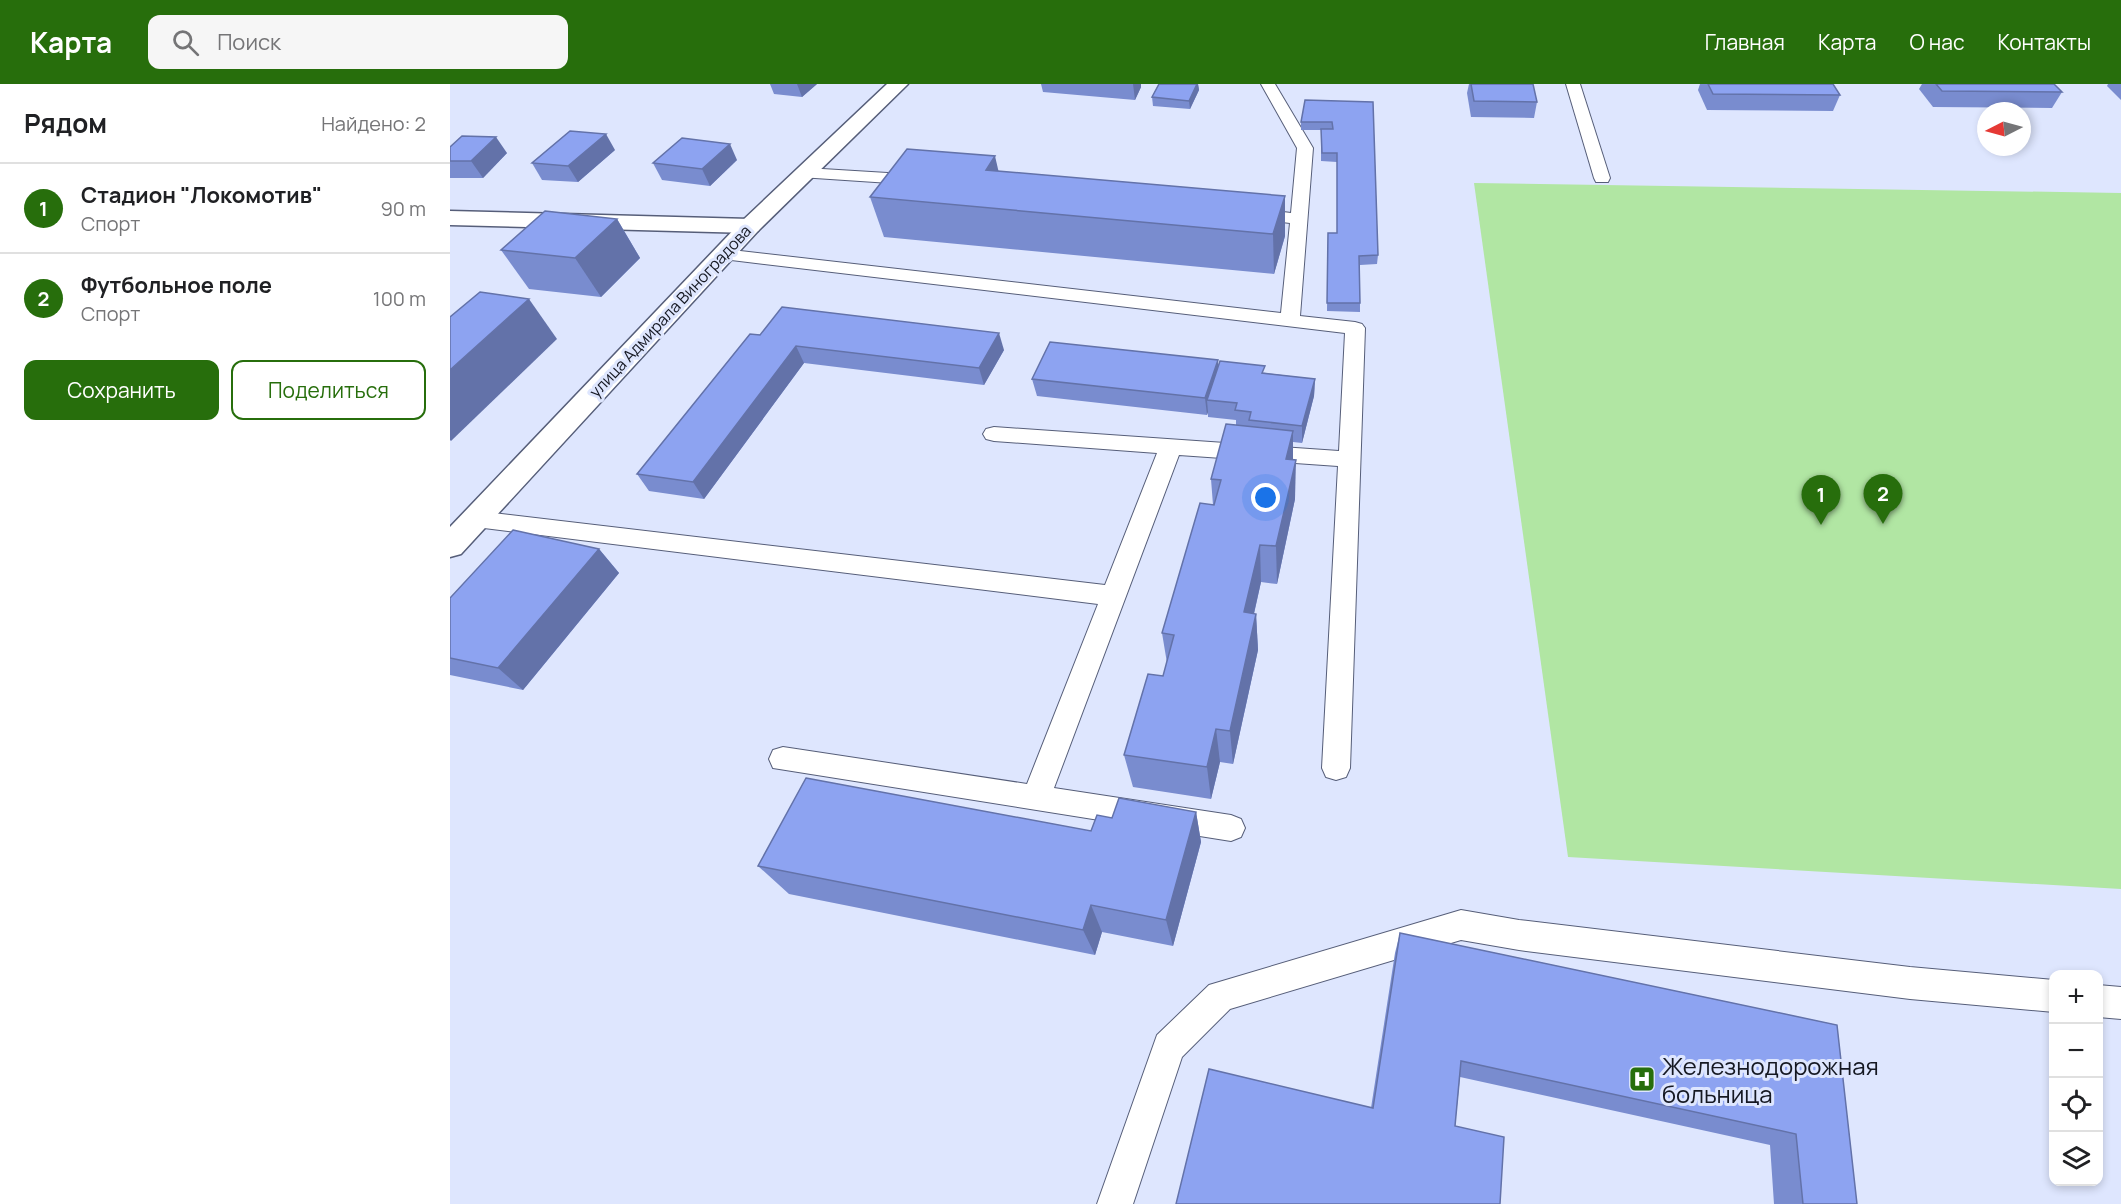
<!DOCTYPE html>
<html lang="ru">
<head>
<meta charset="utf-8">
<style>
  body { margin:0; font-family:Manrope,sans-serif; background:#f6f6f6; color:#202124 }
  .controls { position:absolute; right:18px; bottom:18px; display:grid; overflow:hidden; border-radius:12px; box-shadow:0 3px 9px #0003 }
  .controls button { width:54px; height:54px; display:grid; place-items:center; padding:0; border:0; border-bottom:2px solid #e0e0e0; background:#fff; color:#202124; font:30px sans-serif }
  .compass { position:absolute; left:1527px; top:18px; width:54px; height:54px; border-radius:50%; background:#fff; box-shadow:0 3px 9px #0003; rotate:264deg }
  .you { position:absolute; left:816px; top:414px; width:21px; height:21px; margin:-15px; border:4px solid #fff; border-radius:50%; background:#1a73e8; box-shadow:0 0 0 9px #1a73e833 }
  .badge { display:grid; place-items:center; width:39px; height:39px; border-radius:50%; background:#276e0c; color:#fff; font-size:20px; font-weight:700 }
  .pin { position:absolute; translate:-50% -50px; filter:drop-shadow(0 2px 3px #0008) }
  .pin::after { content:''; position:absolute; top:32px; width:21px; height:18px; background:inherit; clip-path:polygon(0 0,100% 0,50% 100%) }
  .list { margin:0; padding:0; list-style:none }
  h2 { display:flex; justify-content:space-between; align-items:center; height:78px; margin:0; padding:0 24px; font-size:26px }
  h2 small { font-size:20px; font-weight:400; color:#757577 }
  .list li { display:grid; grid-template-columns:39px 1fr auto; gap:18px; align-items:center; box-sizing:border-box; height:90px; padding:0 24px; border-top:2px solid #e0e0e0 }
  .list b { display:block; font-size:22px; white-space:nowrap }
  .list p { margin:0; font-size:20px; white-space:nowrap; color:#757577 }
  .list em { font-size:20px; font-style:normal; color:#757577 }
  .actions { display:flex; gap:12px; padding:18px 24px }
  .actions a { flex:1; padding:14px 0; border:2px solid #276e0c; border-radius:12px; text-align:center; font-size:21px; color:#276e0c }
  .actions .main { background:#276e0c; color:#fff }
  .icon { flex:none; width:33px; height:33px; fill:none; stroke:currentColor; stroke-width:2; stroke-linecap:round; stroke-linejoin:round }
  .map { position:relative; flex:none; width:1671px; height:1120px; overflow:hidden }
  header { display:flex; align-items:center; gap:36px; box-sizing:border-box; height:84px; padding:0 30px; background:#276e0c; color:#fff }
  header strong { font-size:28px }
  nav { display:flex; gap:33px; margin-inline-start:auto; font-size:21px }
  .search { width:420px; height:54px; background:#f6f6f6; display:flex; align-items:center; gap:15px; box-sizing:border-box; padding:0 21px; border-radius:12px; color:#757577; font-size:22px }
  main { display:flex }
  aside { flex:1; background:#fff }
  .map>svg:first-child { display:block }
  .green { fill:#b1e6a3 }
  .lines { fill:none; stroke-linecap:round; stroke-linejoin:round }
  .lane-casing { stroke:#565e79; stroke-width:2 }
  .street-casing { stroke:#565e79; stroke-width:3 }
  .secondary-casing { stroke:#565e79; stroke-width:3 }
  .lane { fill:#fff; fill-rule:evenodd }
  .street { fill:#fff; fill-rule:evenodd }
  .secondary { fill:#fff; fill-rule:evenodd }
  .wall { fill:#798ccf }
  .shaded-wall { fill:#6372a9 }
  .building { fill:#8da3f1; stroke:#6372a9; stroke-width:1.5 }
  .labels { text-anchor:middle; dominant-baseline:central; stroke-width:6; stroke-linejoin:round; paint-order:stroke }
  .far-street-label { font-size:16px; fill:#151822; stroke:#dee6fe }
  .near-poi-label { font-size:24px; fill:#151822; stroke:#dee6fe; text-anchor:start }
</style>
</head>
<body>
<header>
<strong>Карта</strong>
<div class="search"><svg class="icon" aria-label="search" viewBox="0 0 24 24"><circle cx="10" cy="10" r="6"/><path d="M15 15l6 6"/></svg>Поиск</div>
<nav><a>Главная</a><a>Карта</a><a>О нас</a><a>Контакты</a></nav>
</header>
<main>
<aside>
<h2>Рядом<small>Найдено: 2</small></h2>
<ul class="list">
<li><span class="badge">1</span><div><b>Стадион &quot;Локомотив&quot;</b><p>Спорт</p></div><em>90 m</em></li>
<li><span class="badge">2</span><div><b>Футбольное поле</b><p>Спорт</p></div><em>100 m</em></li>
</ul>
<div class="actions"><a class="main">Сохранить</a><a>Поделиться</a></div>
</aside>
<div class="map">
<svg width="1671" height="1120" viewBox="0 0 1671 1120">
  <rect width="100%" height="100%" fill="#dee6fe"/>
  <polygon class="green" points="1024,99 1671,109 1671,805 1118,773"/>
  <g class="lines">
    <defs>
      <g id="lane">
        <polygon points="811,0 825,0 863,64 850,232 905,238 912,240 915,244 900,684 896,693 886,696 876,693 872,684 888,382 729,371 604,704 781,731 791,735 795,744 791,753 781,757 323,684 319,675 323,666 333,663 577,700 648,520 26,443 18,441 14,435 18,429 26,427 655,501 707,369 544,357 536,355 533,350 536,345 544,343 889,367 895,249 273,175 264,170 273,165 831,229 840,139 801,134 792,129 801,124 841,129 847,64"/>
        <polygon points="1116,0 1130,0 1160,94 1158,98 1146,98 1144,94"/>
        <polygon points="356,84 470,91 478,96 470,101 350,93 348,89"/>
        <polygon points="1011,826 1069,836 1460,883 1604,896 1604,928 1460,915 1069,866 1011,856 780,925 732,973 683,1120 647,1120 707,951 759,901"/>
        <polygon points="1648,901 1671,903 1671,935 1648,933"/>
      </g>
      <polygon id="street" points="0,127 300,135 308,137 311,142 308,147 300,149 0,141"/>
      <polygon id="secondary" points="437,0 458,0 308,147 11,470 0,473 0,443 292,137"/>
    </defs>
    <use href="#lane" class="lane-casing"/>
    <use href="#street" class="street-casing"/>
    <use href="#secondary" class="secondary-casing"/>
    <use href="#lane" class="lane"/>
    <use href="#street" class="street"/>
    <use href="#secondary" class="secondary"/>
  </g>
  <g class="wall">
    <polygon points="320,0 367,0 352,13 324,10"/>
    <polygon points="591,0 691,0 691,3 685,16 593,8"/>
    <polygon points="709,0 748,0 749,6 740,25 703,22 702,13"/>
    <polygon points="1019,0 1083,0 1087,18 1084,34 1021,33 1017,9"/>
    <polygon points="1250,0 1383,0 1390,11 1383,27 1257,26 1248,6"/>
    <polygon points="1472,0 1604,0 1612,8 1602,24 1483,23 1469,5"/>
    <polygon points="1658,0 1671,0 1671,16 1657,2"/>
    <polygon points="923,18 928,171 927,180 910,181 910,228 877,227 878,149 887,149 887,78 871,77 871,46 851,46 851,38"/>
    <polygon points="0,63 57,69 33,94 0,94"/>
    <polygon points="165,66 128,98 92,96 82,79"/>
    <polygon points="287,76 260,102 212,96 203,79"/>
    <polygon points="835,112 835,152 824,190 434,153 420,113"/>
    <polygon points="167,135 190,174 151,213 79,205 51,166"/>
    <polygon points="300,250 554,266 534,301 354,279 254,415 199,407 187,390"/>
    <polygon points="768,276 768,283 865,295 864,312 852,359 843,358 843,376 845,415 827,500 811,498 804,530 806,530 808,566 783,680 770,678 761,715 683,703 674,671 713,592 717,579 712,549 763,421 761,395 786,341 786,336 758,333 758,328 757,331 587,312 582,295"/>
    <polygon points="149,465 169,489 73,606 0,591 0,514"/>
    <polygon points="746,728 751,758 723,862 652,848 645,871 339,810 308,782 641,747 662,734"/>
    <polygon points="950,849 1387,941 1407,1120 1324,1120 1320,1061 1010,993 1005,1042 921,1024 945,869"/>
  </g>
  <g class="shaded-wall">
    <polygon points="347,0 367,0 352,13"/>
    <polygon points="683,0 691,0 691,3 685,16"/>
    <polygon points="747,0 748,0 749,6 740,25 739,17"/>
    <polygon points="156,50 165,66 128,98 118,82"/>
    <polygon points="46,53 57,69 33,94 21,77"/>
    <polygon points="280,60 287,76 260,102 252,85"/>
    <polygon points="545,72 554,111 536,86"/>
    <polygon points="835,112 835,152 824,190 823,150"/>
    <polygon points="167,135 190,174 151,213 125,174"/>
    <polygon points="79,215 107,255 1,357 0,356 0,286"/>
    <polygon points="549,249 554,266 534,301 529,284"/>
    <polygon points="346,262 354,279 254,415 243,398"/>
    <polygon points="768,276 769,293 757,316 758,328 757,331 755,314"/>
    <polygon points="865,295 864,312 852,359 852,342"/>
    <polygon points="843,347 843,386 836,375"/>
    <polygon points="846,376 845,415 827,500 826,462"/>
    <polygon points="810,461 811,498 796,564 794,528"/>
    <polygon points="149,465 169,489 73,606 48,584"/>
    <polygon points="806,530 808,566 783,680 780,647"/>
    <polygon points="766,645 770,678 761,715 757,683"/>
    <polygon points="746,728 751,758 723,862 716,836"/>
    <polygon points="641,821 652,848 645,871 633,846"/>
  </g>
  <g class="building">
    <polygon points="709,0 747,0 739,17 702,13"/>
    <polygon points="1021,0 1083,0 1087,18 1024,17"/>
    <polygon points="1258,0 1383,0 1390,11 1263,10"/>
    <polygon points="1486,0 1604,0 1612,8 1492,7"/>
    <polygon points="855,16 923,18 928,171 909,172 910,219 877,219 878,149 887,149 887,69 872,69 871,45 883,45 882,38 851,38"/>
    <polygon points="120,47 156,50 118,82 82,79"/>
    <polygon points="12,52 46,53 21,77 0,77 0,63"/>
    <polygon points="232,54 280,60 252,85 203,79"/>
    <polygon points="457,65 545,72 536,86 835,112 823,150 420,113"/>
    <polygon points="95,127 167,135 125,174 51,166"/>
    <polygon points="30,208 79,215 0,286 0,233"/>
    <polygon points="332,223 549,249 529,284 346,262 243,398 187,390 300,250 310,251"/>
    <polygon points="600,258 768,276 755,314 582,295"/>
    <polygon points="770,277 815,282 812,289 865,295 852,342 799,336 801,328 785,326 787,319 757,316"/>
    <polygon points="776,340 843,347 836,375 846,376 826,462 810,461 794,528 806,530 780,647 766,645 757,683 674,671 698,590 713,592 724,551 712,549 750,419 764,421 771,396 761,395"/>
    <polygon points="63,446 149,465 48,584 0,574 0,514"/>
    <polygon points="356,694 641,747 647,731 662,734 669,714 746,728 716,836 641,821 633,846 308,782"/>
    <polygon points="950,849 1387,941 1407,1120 1353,1120 1346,1050 1011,977 1005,1042 1054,1053 1050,1120 726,1120 759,985 923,1024"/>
  </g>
  <defs>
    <symbol id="hospital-square" viewBox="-11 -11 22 22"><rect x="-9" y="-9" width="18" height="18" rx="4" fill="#276e0c" stroke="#dee6fe"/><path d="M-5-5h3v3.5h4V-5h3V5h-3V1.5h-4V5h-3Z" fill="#fff"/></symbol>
  </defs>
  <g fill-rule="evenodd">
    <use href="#hospital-square" x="1177" y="980" width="30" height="30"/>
  </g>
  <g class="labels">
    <g class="far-street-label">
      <text transform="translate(220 227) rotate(-47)">улица Адмирала Виноградова</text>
    </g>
    <g class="near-poi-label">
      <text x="1212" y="981">Железнодорожная<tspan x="1212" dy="28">больница</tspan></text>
    </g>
  </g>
</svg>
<div class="controls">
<button>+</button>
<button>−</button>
<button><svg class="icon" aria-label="locate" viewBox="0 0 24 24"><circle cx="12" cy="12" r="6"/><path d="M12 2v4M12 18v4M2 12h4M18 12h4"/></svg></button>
<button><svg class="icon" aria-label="layers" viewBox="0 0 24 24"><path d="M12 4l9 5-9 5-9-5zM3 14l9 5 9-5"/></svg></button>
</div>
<svg class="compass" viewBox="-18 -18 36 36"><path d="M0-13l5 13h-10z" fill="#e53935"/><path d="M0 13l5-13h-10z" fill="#757577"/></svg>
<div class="you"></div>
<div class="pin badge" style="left:1371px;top:441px">1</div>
<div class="pin badge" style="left:1433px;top:440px">2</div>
</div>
</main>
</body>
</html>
